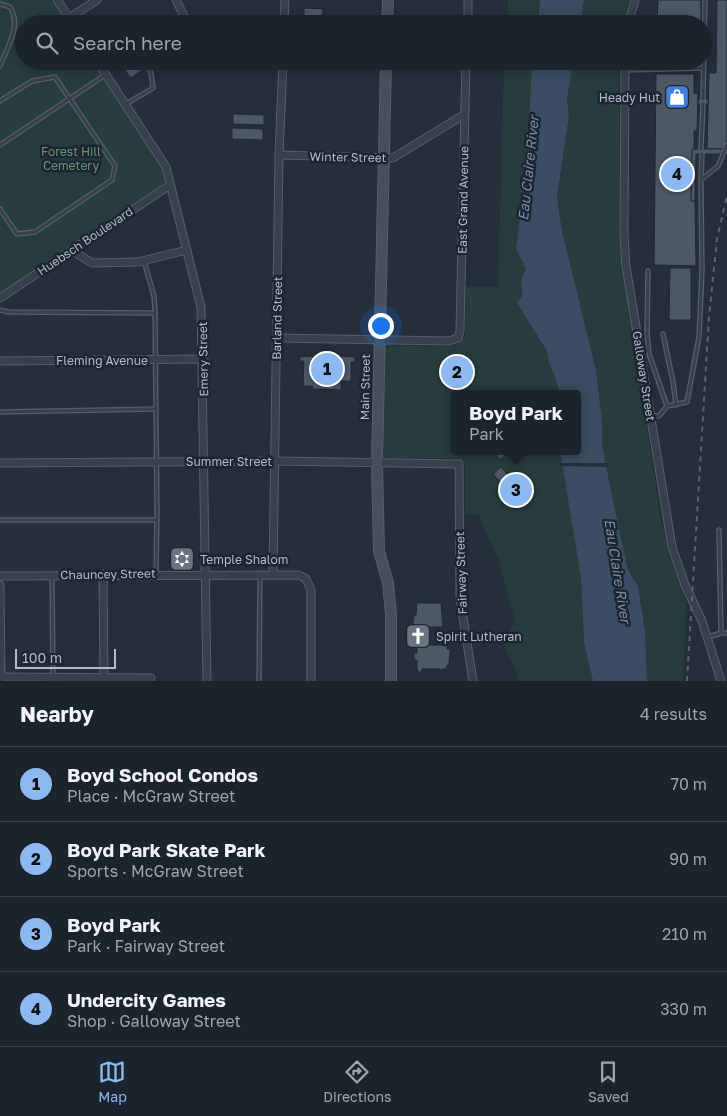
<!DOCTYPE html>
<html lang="en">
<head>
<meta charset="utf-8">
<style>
  body { margin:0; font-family:"Golos Text",sans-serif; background:#242b34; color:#f1f3f6 }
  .scale { position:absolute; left:15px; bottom:12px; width:101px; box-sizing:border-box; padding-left:5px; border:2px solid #b3bbc6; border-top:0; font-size:14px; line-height:18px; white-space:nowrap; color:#b3bbc6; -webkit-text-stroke:4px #1d2630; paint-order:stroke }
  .you { position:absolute; left:380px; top:325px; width:18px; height:18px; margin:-12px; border:4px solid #fff; border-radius:50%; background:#1a73e8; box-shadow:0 0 0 8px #1a73e833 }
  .badge { display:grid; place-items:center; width:32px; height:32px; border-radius:50%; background:#8db9f2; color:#111; font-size:16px; font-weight:700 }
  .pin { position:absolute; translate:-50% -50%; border:2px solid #fff; box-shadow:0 1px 5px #0006 }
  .popup { position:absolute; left:451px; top:390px; width:130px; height:65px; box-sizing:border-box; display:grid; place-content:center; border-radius:5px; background:#1b232c; filter:drop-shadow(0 1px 4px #0005); font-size:16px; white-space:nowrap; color:#a0a4a9 }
  .popup b { font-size:19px; color:#f1f3f6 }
  .popup::after { content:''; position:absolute; left:50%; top:100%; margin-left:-10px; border:10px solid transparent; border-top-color:#1b232c }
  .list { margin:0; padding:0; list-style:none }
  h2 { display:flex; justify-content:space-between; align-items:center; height:65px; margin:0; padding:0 20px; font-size:21px }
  h2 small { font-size:16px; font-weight:400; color:#a0a4a9 }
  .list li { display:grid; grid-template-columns:32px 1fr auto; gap:15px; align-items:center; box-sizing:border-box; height:75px; padding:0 20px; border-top:1px solid #394048 }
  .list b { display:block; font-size:19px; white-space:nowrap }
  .list p { margin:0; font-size:16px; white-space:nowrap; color:#a0a4a9 }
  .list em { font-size:16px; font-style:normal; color:#a0a4a9 }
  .icon { flex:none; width:28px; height:28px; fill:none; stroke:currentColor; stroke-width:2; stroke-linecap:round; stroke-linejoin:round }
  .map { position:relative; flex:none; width:727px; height:681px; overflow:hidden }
  .search { position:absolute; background:#1b232c; box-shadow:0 2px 12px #0003; left:15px; right:15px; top:15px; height:55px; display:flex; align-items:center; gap:12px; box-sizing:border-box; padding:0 18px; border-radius:28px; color:#a0a4a9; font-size:19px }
  .sheet { height:365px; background:#1b232c }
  nav { display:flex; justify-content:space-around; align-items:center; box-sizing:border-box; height:70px; border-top:1px solid #394048; background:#1b232c; font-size:14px; color:#a0a4a9 }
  nav a { display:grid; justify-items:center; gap:2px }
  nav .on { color:#8db9f2 }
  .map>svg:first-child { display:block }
  .green { fill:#273c3c }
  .water { fill:#3a4d62 }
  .pier { fill:#242f3a }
  .building { fill:#4d5865; stroke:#1f2832 }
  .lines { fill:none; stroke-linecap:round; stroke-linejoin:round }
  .lane-casing { stroke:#565e69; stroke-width:5.5 }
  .street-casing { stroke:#565e69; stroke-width:9 }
  .secondary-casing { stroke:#565e69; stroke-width:12 }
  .lane { stroke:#38404b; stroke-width:3 }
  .street { stroke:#38404b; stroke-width:7 }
  .secondary { stroke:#46505d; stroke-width:10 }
  .rail { stroke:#5a6572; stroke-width:2; stroke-dasharray:5 5; stroke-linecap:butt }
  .labels { text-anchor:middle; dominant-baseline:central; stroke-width:5; stroke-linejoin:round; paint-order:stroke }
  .poi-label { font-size:12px; fill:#b3bbc6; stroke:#1d2630; text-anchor:start }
  .park-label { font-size:12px; fill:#6b9673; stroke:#1d2630 }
  .street-label { font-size:12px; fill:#b3bbc6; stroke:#1d2630 }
  .water-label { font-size:14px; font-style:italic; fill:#758ea8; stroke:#1d2630 }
</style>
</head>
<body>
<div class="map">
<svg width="727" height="681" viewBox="0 0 727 681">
  <rect width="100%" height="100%" fill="#242f3a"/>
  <g class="green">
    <polygon points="0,0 51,0 67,24 24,24 24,61 91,61 163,168 165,180 163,184 0,294"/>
    <polygon points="508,0 540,0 538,24 507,24"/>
    <polygon points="584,0 629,0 622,24 580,24"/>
    <path d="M504,61H532L526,184L523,193L516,247L526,269L521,280L522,296L517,303L547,351L549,364L555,376L560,394H455V451H560L581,578L584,643L593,681H519C517,667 508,657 503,643L515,621L498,559L478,514H465V462L451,458H391L386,457L384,453L385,349L391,346H453L459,343L465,337L466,287H498Z"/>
    <polygon points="573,61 619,61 620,243 660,513 668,553 686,602 683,681 647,681 645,631 638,586 628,570 611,491 602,444 602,422 596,370 562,231 557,197 569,116 567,100"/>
  </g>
  <g class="water">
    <polygon points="540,0 584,0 580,24 538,24"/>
    <polygon points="532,61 573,61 567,100 569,116 557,197 562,231 596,370 602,422 602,444 611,491 628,570 638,586 645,631 647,681 593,681 584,643 581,578 560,451 577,451 577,394 560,394 555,376 549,364 547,351 517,303 522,296 521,280 526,269 516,248 523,193 526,184"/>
  </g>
  <polygon class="pier" points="560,463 608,463 609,467 560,466"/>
  <g class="building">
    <polygon points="658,0 701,0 701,24 657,24"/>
    <polygon points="717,0 727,0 727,141 723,149 707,149 709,73 716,73"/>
    <polygon points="304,8 323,9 322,24 304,24"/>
    <polygon points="134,61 142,61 146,67 131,78 124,69"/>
    <polygon points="656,74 694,74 694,93 698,94 697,131 694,131 696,266 654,265"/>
    <rect x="698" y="99" width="10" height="5"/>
    <polygon points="233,114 264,115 264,125 233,124"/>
    <polygon points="232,128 263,129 263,140 232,139"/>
    <polygon points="692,149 723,149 723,154 696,154 695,201 691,201"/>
    <polygon points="670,268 691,268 691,320 669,320"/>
    <polygon points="325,355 330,355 331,358 341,358 341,356 355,357 355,362 351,362 351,381 341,381 341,390 312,389 313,386 303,386 304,361 300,361 300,357 314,356 314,358 325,358"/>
    <polygon points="493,451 506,451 508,453 500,460"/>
    <polygon points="501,467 508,475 500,482 493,474"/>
    <rect x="174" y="553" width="17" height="12"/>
    <polygon points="417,603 441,603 443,627 420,627 420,645 447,645 447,649 450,649 449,665 447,665 446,669 442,669 442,672 440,669 422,669 422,672 418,672 417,669 417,660 414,660 414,653 417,653 417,627 413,624 414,615 416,615"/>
  </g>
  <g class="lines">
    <defs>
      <g id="lane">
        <path d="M0,4L10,7C22,25 7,48 0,66"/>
        <polyline points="626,70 704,68"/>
        <polyline points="703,99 705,0"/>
        <polyline points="0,101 32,81 55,77 115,166 112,180 35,232 17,234 0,209"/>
        <polyline points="126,104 153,88 151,73 145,61"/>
        <polyline points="0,145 105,75"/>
        <polyline points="701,149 703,104"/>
        <polyline points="701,179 702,154"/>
        <polyline points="144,261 154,296 155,313"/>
        <polyline points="648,271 647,333 649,354 667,406"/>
        <polyline points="0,310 8,312 155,313 157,511 156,574"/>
        <polyline points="663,334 673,382 676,405"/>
        <polyline points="0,412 156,409"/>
        <polyline points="651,416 659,416 667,406 687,402 699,337 702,271 701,180 718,166 727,145"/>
        <polyline points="0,520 157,520"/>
        <polyline points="719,530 721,633"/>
        <polyline points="52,575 53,681"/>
        <polyline points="708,637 721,633 727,633"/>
        <polyline points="259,681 260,577"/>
      </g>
      <g id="street">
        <polyline points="57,0 73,24"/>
        <polyline points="176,0 188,24"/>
        <polyline points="69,18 97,0"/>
        <polyline points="284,24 285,0"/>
        <polyline points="468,24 468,0"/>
        <polyline points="628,24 635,0"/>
        <polyline points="97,61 166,167 201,307 207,681"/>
        <polyline points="625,61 624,234 626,266 672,547 685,585 702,621 721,681"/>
        <polyline points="279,155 393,158 465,114"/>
        <polyline points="71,250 92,263 138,262 187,250"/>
        <polyline points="0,298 170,185"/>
        <polyline points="277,338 449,341 458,338 460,331 466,61"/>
        <polyline points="0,361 204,359"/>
        <polyline points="0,463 275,461 459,464 460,598 473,681"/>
        <polyline points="103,574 104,681"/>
        <polyline points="273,574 279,155 283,61"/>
        <polyline points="0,576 299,575 306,579 311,590 311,681"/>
        <polyline points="0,585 1,680"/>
        <polyline points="0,677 151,678"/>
      </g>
      <g id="secondary">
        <polyline points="387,24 388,0"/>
        <polyline points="386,61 377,463 379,551 388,583 391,614 391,681"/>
      </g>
    </defs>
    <use href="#lane" class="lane-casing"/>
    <use href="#street" class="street-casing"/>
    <use href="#secondary" class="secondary-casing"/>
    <use href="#lane" class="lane"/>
    <use href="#street" class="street"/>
    <use href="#secondary" class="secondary"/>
    <polyline class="rail" points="687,681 709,317 717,239 727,195"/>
  </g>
  <defs>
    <symbol id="shop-square" viewBox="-11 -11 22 22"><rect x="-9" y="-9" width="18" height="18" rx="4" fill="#3f7fe0" stroke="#1d2630"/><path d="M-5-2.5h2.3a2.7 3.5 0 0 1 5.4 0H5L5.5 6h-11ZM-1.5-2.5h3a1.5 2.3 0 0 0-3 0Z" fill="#fff"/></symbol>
    <symbol id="synagogue-square" viewBox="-11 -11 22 22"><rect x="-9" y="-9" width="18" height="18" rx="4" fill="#6b7280" stroke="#1d2630"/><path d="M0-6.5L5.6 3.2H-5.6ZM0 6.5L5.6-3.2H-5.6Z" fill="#fff"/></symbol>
    <symbol id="church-square" viewBox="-11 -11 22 22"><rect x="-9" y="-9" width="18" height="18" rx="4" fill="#6b7280" stroke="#1d2630"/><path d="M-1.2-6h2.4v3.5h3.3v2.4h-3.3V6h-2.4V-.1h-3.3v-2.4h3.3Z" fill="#fff"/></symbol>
  </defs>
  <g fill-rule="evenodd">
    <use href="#shop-square" x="663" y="83" width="28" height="28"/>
    <use href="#synagogue-square" x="168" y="545" width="28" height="28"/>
    <use href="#church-square" x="404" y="622" width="28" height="28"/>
  </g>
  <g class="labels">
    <g class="poi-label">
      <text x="660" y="97" text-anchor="end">Heady Hut</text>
      <text x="200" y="559">Temple Shalom</text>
      <text x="436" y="636">Spirit Lutheran</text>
    </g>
    <g class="park-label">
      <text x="71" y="151">Forest Hill<tspan x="71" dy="14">Cemetery</tspan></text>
    </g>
    <g class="street-label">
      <text transform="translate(348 157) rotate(1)">Winter Street</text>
      <text transform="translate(463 200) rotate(-89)">East Grand Avenue</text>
      <text transform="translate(85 241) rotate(-34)">Huebsch Boulevard</text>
      <text transform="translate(277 318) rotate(-89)">Barland Street</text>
      <text transform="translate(203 359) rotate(-91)">Emery Street</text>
      <text x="102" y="360">Fleming Avenue</text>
      <text transform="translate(644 376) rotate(81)">Galloway Street</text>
      <text transform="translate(365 387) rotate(-89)">Main Street</text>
      <text x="229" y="461">Summer Street</text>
      <text transform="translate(461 573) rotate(-92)">Fairway Street</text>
      <text transform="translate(108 574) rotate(-1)">Chauncey Street</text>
    </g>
    <g class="water-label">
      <text transform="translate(528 168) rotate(-84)">Eau Claire River</text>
      <text transform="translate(618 571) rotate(81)">Eau Claire River</text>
    </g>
  </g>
</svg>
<div class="scale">100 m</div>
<div class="you"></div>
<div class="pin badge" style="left:327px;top:369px">1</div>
<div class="pin badge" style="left:457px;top:372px">2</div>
<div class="pin badge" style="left:516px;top:490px">3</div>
<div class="popup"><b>Boyd Park</b>Park</div>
<div class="pin badge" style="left:677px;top:174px">4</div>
<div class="search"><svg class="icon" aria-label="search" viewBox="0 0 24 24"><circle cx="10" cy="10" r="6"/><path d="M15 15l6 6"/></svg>Search here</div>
</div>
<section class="sheet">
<h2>Nearby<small>4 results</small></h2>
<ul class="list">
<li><span class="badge">1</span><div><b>Boyd School Condos</b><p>Place · McGraw Street</p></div><em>70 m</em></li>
<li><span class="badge">2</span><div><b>Boyd Park Skate Park</b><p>Sports · McGraw Street</p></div><em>90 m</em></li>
<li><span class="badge">3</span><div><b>Boyd Park</b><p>Park · Fairway Street</p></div><em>210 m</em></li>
<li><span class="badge">4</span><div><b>Undercity Games</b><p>Shop · Galloway Street</p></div><em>330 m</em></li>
</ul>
</section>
<nav>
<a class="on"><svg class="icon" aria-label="map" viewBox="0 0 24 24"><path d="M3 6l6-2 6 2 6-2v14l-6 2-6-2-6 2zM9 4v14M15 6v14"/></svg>Map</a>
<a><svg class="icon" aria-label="directions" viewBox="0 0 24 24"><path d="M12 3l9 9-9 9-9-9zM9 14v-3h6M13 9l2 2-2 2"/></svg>Directions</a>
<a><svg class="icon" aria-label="saved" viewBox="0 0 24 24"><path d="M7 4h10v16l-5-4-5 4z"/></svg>Saved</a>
</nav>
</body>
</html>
